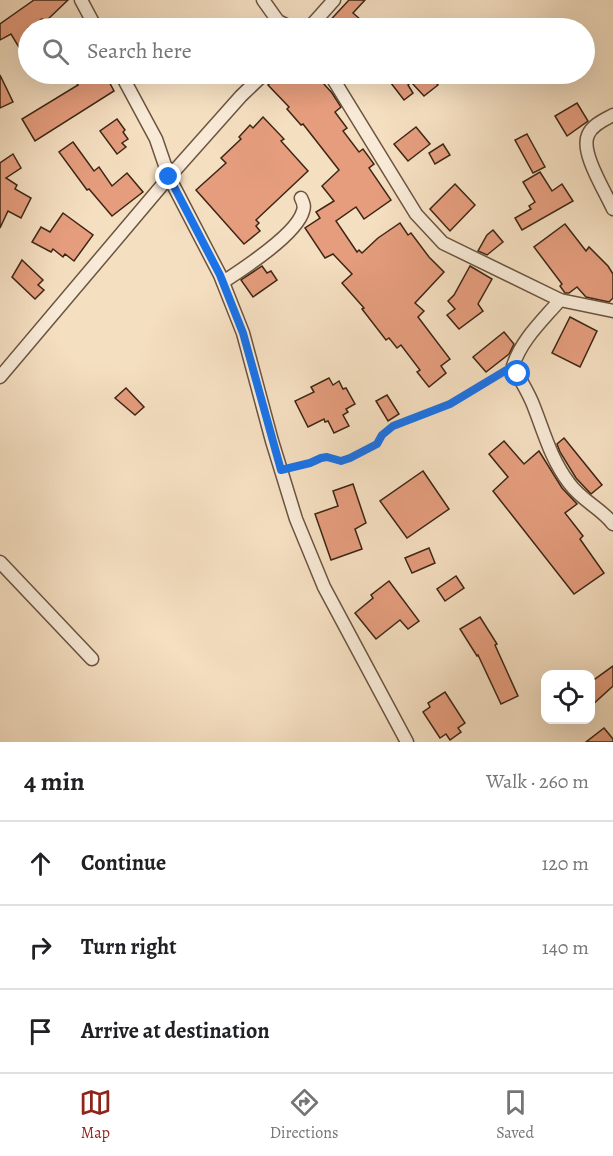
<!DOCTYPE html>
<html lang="en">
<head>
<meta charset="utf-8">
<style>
  body { margin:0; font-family:Alegreya,serif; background:#f6f6f6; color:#202124 }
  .controls { position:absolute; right:18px; bottom:18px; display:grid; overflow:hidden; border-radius:12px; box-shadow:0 6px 24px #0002 }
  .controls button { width:54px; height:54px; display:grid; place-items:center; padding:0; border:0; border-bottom:2px solid #e0e0e0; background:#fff; color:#202124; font:30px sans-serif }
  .stop { position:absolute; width:18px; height:18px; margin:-14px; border:4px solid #1a73e8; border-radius:50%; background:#fff }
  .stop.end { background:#1a73e8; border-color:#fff; box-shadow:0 2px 6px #0008 }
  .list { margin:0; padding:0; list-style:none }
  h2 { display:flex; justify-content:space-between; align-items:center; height:78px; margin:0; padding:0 24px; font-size:26px }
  h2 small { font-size:20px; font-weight:400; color:#757577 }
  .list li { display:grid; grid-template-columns:39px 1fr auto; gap:18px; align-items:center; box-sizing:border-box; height:84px; padding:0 24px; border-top:2px solid #e0e0e0 }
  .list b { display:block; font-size:22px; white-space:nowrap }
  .list em { font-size:20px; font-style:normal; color:#757577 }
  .icon { flex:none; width:33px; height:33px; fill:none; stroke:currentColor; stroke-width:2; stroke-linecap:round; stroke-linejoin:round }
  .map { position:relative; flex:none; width:613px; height:742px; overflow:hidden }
  .search { position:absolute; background:#fff; box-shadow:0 6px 24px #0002; left:18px; right:18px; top:18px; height:66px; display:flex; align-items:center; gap:15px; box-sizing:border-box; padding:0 21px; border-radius:33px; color:#757577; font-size:22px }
  .sheet { height:330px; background:#fff }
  nav { display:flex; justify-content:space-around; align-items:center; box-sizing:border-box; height:84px; border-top:2px solid #e0e0e0; background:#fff; font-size:16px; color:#757577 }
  nav a { display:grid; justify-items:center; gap:3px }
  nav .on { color:#8f2418 }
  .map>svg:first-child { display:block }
  .building { fill:#e59d7d; stroke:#3d2615; stroke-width:1.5 }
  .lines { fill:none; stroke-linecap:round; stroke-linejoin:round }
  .street-casing { stroke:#6b5440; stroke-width:15 }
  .path { stroke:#3d2615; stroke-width:3; stroke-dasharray:4.5 3; stroke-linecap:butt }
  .street { stroke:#f8ead7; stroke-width:12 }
  .route { stroke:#1a73e8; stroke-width:8 }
</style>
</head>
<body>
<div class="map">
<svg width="613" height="742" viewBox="0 0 613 742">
  <rect width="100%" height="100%" fill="#f5dfc1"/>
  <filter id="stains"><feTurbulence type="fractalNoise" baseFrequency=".00333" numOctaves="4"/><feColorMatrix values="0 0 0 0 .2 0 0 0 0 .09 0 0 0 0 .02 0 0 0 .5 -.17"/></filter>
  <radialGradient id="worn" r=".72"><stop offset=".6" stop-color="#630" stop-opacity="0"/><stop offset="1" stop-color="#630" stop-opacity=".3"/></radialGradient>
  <g class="building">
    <polygon points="34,0 68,0 45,22 42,19 28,28 28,62 11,34 0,40 0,24"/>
    <polygon points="349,0 365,0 353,13 370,28 323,28"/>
    <polygon points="71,74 105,74 114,91 35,141 22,119 78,85"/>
    <polygon points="280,74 315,74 332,93 341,107 335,112 347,128 343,131 359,152 363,149 374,164 369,168 391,200 364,219 356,207 336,221 357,252 359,250 362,253 378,238 400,223 408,235 411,233 429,257 444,272 415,303 424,311 418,317 450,359 441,366 446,373 429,387 417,372 420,370 401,345 397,348 389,338 386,340 362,309 364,308 342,283 352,274 333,254 325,258 305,228 320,218 316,212 334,201 322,186 339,170 303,124 301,125 287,109 289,107 268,85"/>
    <polygon points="384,74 429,74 438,85 424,96 411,82 408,85 413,93 404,100"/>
    <polygon points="0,75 13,102 0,108"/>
    <polygon points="577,103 588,121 567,136 555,116"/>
    <polygon points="263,117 284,139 281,141 308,171 256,220 259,223 256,226 260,231 244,244 196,190 226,163 221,158 241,139 239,137 250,125 253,128"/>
    <polygon points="117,119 125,130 123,132 128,139 122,143 126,147 117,154 100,131"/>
    <polygon points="416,127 430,144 408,161 394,144"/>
    <polygon points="527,134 545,167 533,173 515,140"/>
    <polygon points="73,142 94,171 99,167 112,186 127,173 143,192 112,216 89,189 87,190 59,152"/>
    <polygon points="443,144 450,155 435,164 429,153"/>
    <polygon points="13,154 21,168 6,178 17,185 15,189 31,198 21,218 8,211 0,228 0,163"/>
    <polygon points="540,172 552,191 562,184 573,201 522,230 515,218 531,209 529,206 535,202 523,182"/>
    <polygon points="455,184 475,205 450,231 430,209"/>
    <polygon points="63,213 93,235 74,261 65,254 63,257 53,249 51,252 32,242 41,227 50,232"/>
    <polygon points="565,224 586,251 589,247 608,266 613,274 613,298 609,302 586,297 577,287 569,293 565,293 560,286 562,284 534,247"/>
    <polygon points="493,230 503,242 487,255 478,251 487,235"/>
    <polygon points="22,260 43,280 38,285 44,290 35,299 12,277"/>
    <polygon points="262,266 267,273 271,271 277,280 253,297 241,280"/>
    <polygon points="470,266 492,279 478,304 483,311 459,329 447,315 455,309 448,301 454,295"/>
    <polygon points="570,317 597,331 580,367 552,353"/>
    <polygon points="504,332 514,344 509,354 486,372 473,357"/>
    <polygon points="329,378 333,385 339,381 343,389 346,388 355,404 346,409 348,412 343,415 349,426 334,433 328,421 325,422 324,419 308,427 295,401 314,392 311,387"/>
    <polygon points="126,388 144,407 135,415 115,398"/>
    <polygon points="387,395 399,414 388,421 376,401"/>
    <polygon points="564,438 602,485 591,494 576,478 560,452 557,444"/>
    <polygon points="504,441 524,464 539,451 562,488 577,504 565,513 583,536 580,539 604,573 574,594 493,491 508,477 489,454"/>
    <polygon points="423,471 449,509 407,538 380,501"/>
    <polygon points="353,484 366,523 355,529 362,549 331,560 315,514 338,506 333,491"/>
    <polygon points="429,548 435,563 412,573 405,558"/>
    <polygon points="456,576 464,588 445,601 437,589"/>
    <polygon points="389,581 419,621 408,629 400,620 376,639 355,613 373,598 371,595"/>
    <polygon points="480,617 497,644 495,645 518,696 501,704 478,655 477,656 460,629"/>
    <polygon points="613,666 613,686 591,706 591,682"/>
    <polygon points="445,692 465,723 458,728 461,732 450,740 446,734 440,738 423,712 430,707 428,703"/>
    <polygon points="604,728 613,739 613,742 586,742"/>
  </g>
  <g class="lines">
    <defs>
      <g id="street">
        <polyline points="81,0 96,28"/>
        <polyline points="263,0 278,21 292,28"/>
        <polyline points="309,28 334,0"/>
        <polyline points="121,74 156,139 169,177 220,275 243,333 272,441 296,519 324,587 407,742"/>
        <polyline points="330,74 416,214 443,243 560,300 613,311"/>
        <path d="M613,115C604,120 592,125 588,135C580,152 605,191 613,209"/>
        <path d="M223,282C243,269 297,234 303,211C305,206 303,202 301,198"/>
        <path d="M560,300C543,320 521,340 513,366C520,380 529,393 534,407C545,435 551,459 569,483C583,502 600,507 613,524"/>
        <polyline points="0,377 169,177 241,96 264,74"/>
        <polyline points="0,562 92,659"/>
      </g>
    </defs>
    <use href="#street" class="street-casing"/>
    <polyline class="path" points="293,467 321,458 327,457 341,461 350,458 377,444 382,435 393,426 450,404 502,373"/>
    <use href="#street" class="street"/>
  </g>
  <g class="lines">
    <polyline class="route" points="169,177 220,275 243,333 281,470 310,463 321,458 327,457 341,461 350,458 377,444 382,435 393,426 450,404 513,366 518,374"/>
  </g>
  <rect width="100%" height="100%" filter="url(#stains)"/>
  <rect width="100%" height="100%" fill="url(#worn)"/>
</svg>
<div class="controls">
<button><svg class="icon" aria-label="locate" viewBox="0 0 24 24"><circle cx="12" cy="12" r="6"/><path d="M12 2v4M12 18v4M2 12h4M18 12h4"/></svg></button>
</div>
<div class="stop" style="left:518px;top:374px"></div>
<div class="stop end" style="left:169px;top:177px"></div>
<div class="search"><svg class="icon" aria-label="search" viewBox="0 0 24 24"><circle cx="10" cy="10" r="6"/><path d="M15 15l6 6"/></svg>Search here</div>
</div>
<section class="sheet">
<h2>4 min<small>Walk · 260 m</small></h2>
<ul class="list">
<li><svg class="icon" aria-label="ahead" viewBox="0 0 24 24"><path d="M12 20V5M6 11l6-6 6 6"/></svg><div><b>Continue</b></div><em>120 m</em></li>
<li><svg class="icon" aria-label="right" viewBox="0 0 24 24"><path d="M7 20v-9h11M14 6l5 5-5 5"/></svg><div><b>Turn right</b></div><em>140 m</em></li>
<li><svg class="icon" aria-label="arrive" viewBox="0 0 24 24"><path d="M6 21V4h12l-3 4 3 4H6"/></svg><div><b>Arrive at destination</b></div></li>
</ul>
</section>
<nav>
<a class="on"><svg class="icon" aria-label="map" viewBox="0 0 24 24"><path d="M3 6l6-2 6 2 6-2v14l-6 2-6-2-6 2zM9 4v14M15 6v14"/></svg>Map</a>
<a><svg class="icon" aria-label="directions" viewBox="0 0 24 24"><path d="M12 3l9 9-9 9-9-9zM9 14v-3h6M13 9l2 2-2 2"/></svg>Directions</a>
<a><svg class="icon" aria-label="saved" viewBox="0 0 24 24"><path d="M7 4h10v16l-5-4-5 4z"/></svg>Saved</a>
</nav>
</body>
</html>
